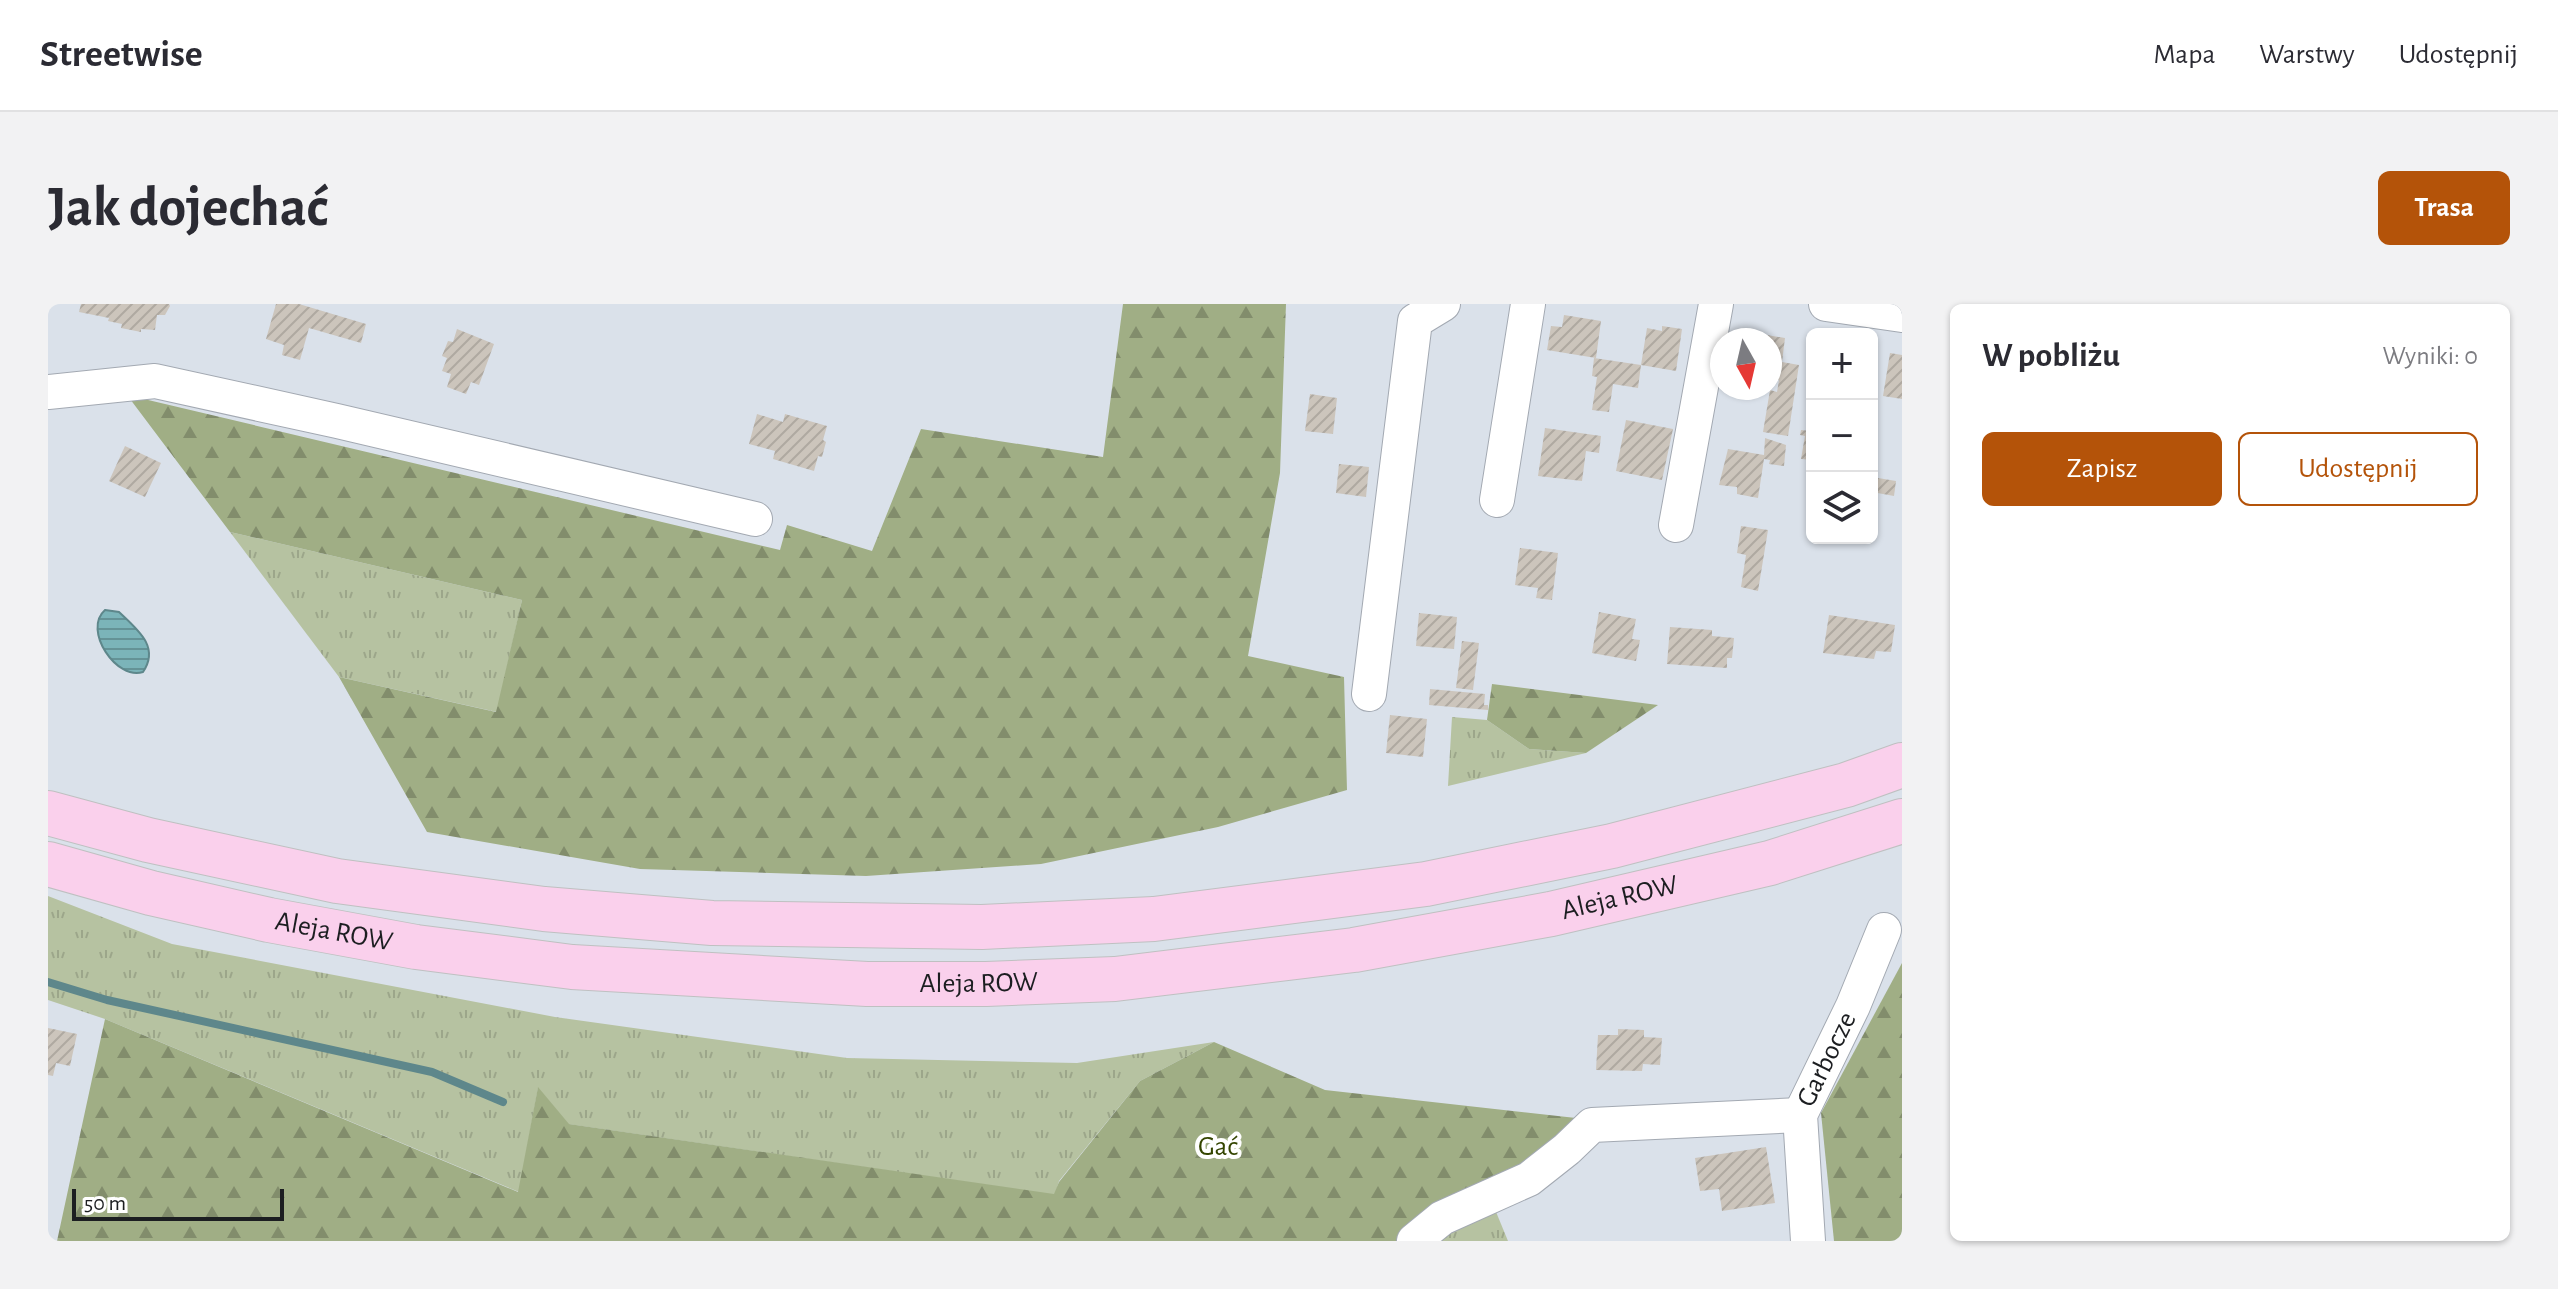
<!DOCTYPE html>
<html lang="pl">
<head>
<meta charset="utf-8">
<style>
  body { margin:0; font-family:"Alegreya Sans",sans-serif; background:#f2f2f3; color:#2b2b33 }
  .controls { position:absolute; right:24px; top:24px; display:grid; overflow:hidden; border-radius:12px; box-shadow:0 2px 6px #0004 }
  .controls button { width:72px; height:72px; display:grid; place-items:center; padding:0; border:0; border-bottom:2px solid #e1e1e2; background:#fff; color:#2b2b33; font:40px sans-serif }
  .compass { position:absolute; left:1662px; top:24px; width:72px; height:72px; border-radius:50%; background:#fff; box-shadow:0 2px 6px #0004; rotate:172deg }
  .scale { position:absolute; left:24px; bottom:20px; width:212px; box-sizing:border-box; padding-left:8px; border:4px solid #1c1e21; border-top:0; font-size:22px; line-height:28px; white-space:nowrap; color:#1c1e21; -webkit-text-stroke:6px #fff; paint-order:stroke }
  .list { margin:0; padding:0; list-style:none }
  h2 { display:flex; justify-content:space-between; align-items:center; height:104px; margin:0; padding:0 32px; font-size:34px }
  h2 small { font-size:26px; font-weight:400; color:#7c7c81 }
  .actions { display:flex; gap:16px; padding:24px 32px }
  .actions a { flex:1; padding:18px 0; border:2px solid #b45309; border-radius:12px; text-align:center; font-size:28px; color:#b45309 }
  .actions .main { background:#b45309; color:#fff }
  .icon { flex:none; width:44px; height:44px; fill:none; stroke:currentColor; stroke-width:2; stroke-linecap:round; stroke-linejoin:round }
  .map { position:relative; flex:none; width:1854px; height:937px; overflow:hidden; border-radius:12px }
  header { display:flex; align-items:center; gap:48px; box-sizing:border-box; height:112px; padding:0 40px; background:#fff; border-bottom:2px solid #e1e1e2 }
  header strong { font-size:38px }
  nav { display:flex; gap:44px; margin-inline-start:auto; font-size:28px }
  .intro { display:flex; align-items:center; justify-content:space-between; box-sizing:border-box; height:192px; padding:0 48px }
  h1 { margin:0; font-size:56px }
  .button { padding:20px 36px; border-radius:12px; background:#b45309; color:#fff; font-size:28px; font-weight:700 }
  main { display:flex; gap:48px; padding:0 48px }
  aside { flex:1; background:#fff; border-radius:12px; box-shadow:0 2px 6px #0004 }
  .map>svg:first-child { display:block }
  .grass { fill:url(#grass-tufts) }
  .forest { fill:url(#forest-firs) }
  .water { fill:url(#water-rules); stroke:#5e878b; stroke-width:2 }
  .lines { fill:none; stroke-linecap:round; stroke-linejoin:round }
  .stream { stroke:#5e878b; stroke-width:8 }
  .building { fill:url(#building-hatch) }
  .minor-casing { stroke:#a3a9b2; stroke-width:36 }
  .major-casing { stroke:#bfc0c1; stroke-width:46 }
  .minor { stroke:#fff; stroke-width:34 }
  .major { stroke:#fad0ec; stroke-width:44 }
  .labels { text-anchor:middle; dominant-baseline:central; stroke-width:8; stroke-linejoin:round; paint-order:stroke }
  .street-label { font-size:28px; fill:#1c1e21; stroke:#fff }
  .park-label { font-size:28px; fill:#344500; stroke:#fff }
</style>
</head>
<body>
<header>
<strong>Streetwise</strong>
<nav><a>Mapa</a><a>Warstwy</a><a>Udostępnij</a></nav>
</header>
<div class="intro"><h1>Jak dojechać</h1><a class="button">Trasa</a></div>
<main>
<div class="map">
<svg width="1854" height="937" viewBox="0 0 1854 937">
  <defs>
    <pattern id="grass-tufts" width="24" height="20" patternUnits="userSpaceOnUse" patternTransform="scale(2)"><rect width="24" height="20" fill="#b6c2a1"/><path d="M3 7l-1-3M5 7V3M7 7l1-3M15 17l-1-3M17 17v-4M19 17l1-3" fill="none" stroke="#9ca68a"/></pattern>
    <pattern id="forest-firs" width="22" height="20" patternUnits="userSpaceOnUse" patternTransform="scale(2)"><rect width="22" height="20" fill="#a0ae85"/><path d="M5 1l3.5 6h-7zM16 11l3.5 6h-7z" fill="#828d6c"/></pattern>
    <pattern id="water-rules" width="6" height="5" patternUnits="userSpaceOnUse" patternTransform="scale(2)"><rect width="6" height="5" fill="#7bb4b9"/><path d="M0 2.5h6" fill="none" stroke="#649296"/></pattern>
    <pattern id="building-hatch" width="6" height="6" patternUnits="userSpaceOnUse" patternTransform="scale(2)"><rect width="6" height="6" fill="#ccc5bc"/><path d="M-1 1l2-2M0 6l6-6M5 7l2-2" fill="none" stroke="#afa9a1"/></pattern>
  </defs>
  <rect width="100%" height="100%" fill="#dae1ea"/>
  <g class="grass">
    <polygon points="182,228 474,296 449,408 291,373"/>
    <polygon points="1404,413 1439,416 1481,445 1538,449 1400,482"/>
    <polygon points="0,592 124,640 507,713 799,754 1029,759 1166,738 1092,777 1011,877 1007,891 520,820 490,784 471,888 57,715 0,696"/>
    <polygon points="1446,903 1460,937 1377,937"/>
  </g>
  <g class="forest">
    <polygon points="1075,0 1238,0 1232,169 1200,352 1296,373 1299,486 1170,523 993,560 818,572 592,565 379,528 291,373 448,408 474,296 182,228 79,91 732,246 739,221 824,247 873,125 1055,153"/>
    <polygon points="1444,380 1610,401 1538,449 1481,445 1439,416"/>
    <polygon points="1854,659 1854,937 1786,937 1773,809"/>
    <polygon points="57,715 470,888 490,783 521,820 1006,890 1011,878 1092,777 1166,738 1277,786 1537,815 1500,849 1355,930 1349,937 9,937"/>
  </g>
  <path class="water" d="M57,306L71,308C90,326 112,343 95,368C69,377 34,326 57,306Z"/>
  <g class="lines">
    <polyline class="stream" points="0,678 59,696 384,768 455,798"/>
  </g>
  <g class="building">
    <polygon points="33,0 121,0 122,2 117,11 109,11 107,26 93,25 93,28 73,24 74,20 60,17 61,14 31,8"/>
    <polygon points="228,0 251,0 318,20 313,39 261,24 252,56 234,51 236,41 218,35"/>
    <polygon points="1516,11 1553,17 1548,54 1499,46 1503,22 1514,23"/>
    <polygon points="1614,22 1634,25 1628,67 1593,61 1599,24 1614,27"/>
    <polygon points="409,25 446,40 431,81 423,78 418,90 399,83 403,70 394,67 399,54 394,52 400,37 405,38"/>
    <polygon points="1695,27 1737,34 1734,58 1751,61 1740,132 1715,128 1722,86 1729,88 1731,76 1722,75 1722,36 1694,36"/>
    <polygon points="1842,49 1854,51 1854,95 1835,92"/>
    <polygon points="1546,54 1593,61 1590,84 1565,80 1561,108 1544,106 1549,73 1544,72"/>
    <polygon points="1262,90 1289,94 1285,130 1257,127"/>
    <polygon points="709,110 735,118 737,110 779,122 775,136 778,138 774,153 770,152 766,167 725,155 727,147 701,140"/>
    <polygon points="1578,116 1625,125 1614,176 1568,167"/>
    <polygon points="1497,124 1553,132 1551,149 1538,147 1534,177 1490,172"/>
    <polygon points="1753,126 1764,127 1764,156 1753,155 1757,132 1752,131"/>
    <polygon points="1717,134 1738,141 1736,162 1721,160 1722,156 1716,155 1710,194 1689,190 1689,183 1671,181 1680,145 1716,151"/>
    <polygon points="77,142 113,159 97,193 61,177"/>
    <polygon points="1291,160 1321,163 1318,193 1288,189"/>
    <polygon points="1824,173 1848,177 1846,192 1824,188"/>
    <polygon points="1693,222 1720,226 1710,287 1693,283 1698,251 1689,249"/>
    <polygon points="1472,244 1510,249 1504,296 1488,294 1490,284 1467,281"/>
    <polygon points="1551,308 1588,315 1584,335 1592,336 1588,357 1544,349"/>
    <polygon points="1371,309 1409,313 1406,345 1368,342"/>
    <polygon points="1781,311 1847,321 1843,348 1828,347 1826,355 1775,349"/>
    <polygon points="1622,323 1664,326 1664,332 1686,334 1684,354 1679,354 1679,364 1619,360"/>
    <polygon points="1414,337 1431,339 1425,386 1408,384"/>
    <polygon points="1382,385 1437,390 1436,401 1440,401 1440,406 1381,401"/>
    <polygon points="1342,411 1379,415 1375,453 1338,449"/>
    <polygon points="0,724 29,730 22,762 8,759 5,772 0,771"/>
    <polygon points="1570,725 1596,726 1596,733 1614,734 1612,761 1595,760 1594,767 1548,766 1550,731 1570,731"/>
    <polygon points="1718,843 1727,899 1674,907 1671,885 1652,887 1647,854"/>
  </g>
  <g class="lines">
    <defs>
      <g id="minor">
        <polyline points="1778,0 1854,11"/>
        <polyline points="0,88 107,77 289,117 707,215"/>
        <polyline points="1449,196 1480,0"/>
        <polyline points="1628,221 1668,0"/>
        <polyline points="1321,390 1367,17 1395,0"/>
        <polyline points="1366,937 1394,914 1481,875 1519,845 1544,821 1752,811"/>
        <path id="s1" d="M1760,937L1752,811L1805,702L1836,626"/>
      </g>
      <g id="major">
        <polyline points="0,509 100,536 289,577 496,605 664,619 934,623 1106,615 1378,580 1564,542 1798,481 1854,461"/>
        <path id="s2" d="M0,560L103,589L221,616L368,643L524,663L819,680H938L1067,675L1306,646L1503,610L1722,559L1854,517"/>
      </g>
    </defs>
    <use href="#minor" class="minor-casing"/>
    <use href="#major" class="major-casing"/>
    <use href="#minor" class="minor"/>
    <use href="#major" class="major"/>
  </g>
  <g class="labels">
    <g class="street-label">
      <text stroke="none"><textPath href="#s2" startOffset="1590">Aleja ROW</textPath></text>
      <text stroke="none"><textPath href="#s2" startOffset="294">Aleja ROW</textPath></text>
      <text stroke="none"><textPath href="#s2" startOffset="942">Aleja ROW</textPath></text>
      <text stroke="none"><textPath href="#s1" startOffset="188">Garbocze</textPath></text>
    </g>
    <g class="park-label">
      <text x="1170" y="843">Gać</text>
    </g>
  </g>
</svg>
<div class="controls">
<button>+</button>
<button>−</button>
<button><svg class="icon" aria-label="layers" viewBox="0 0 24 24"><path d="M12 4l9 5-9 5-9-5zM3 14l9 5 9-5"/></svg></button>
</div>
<svg class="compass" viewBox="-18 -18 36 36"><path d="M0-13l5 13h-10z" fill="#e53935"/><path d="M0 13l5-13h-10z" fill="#7c7c81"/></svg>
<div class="scale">50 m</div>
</div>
<aside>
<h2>W pobliżu<small>Wyniki: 0</small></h2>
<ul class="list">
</ul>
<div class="actions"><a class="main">Zapisz</a><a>Udostępnij</a></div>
</aside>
</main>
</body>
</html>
